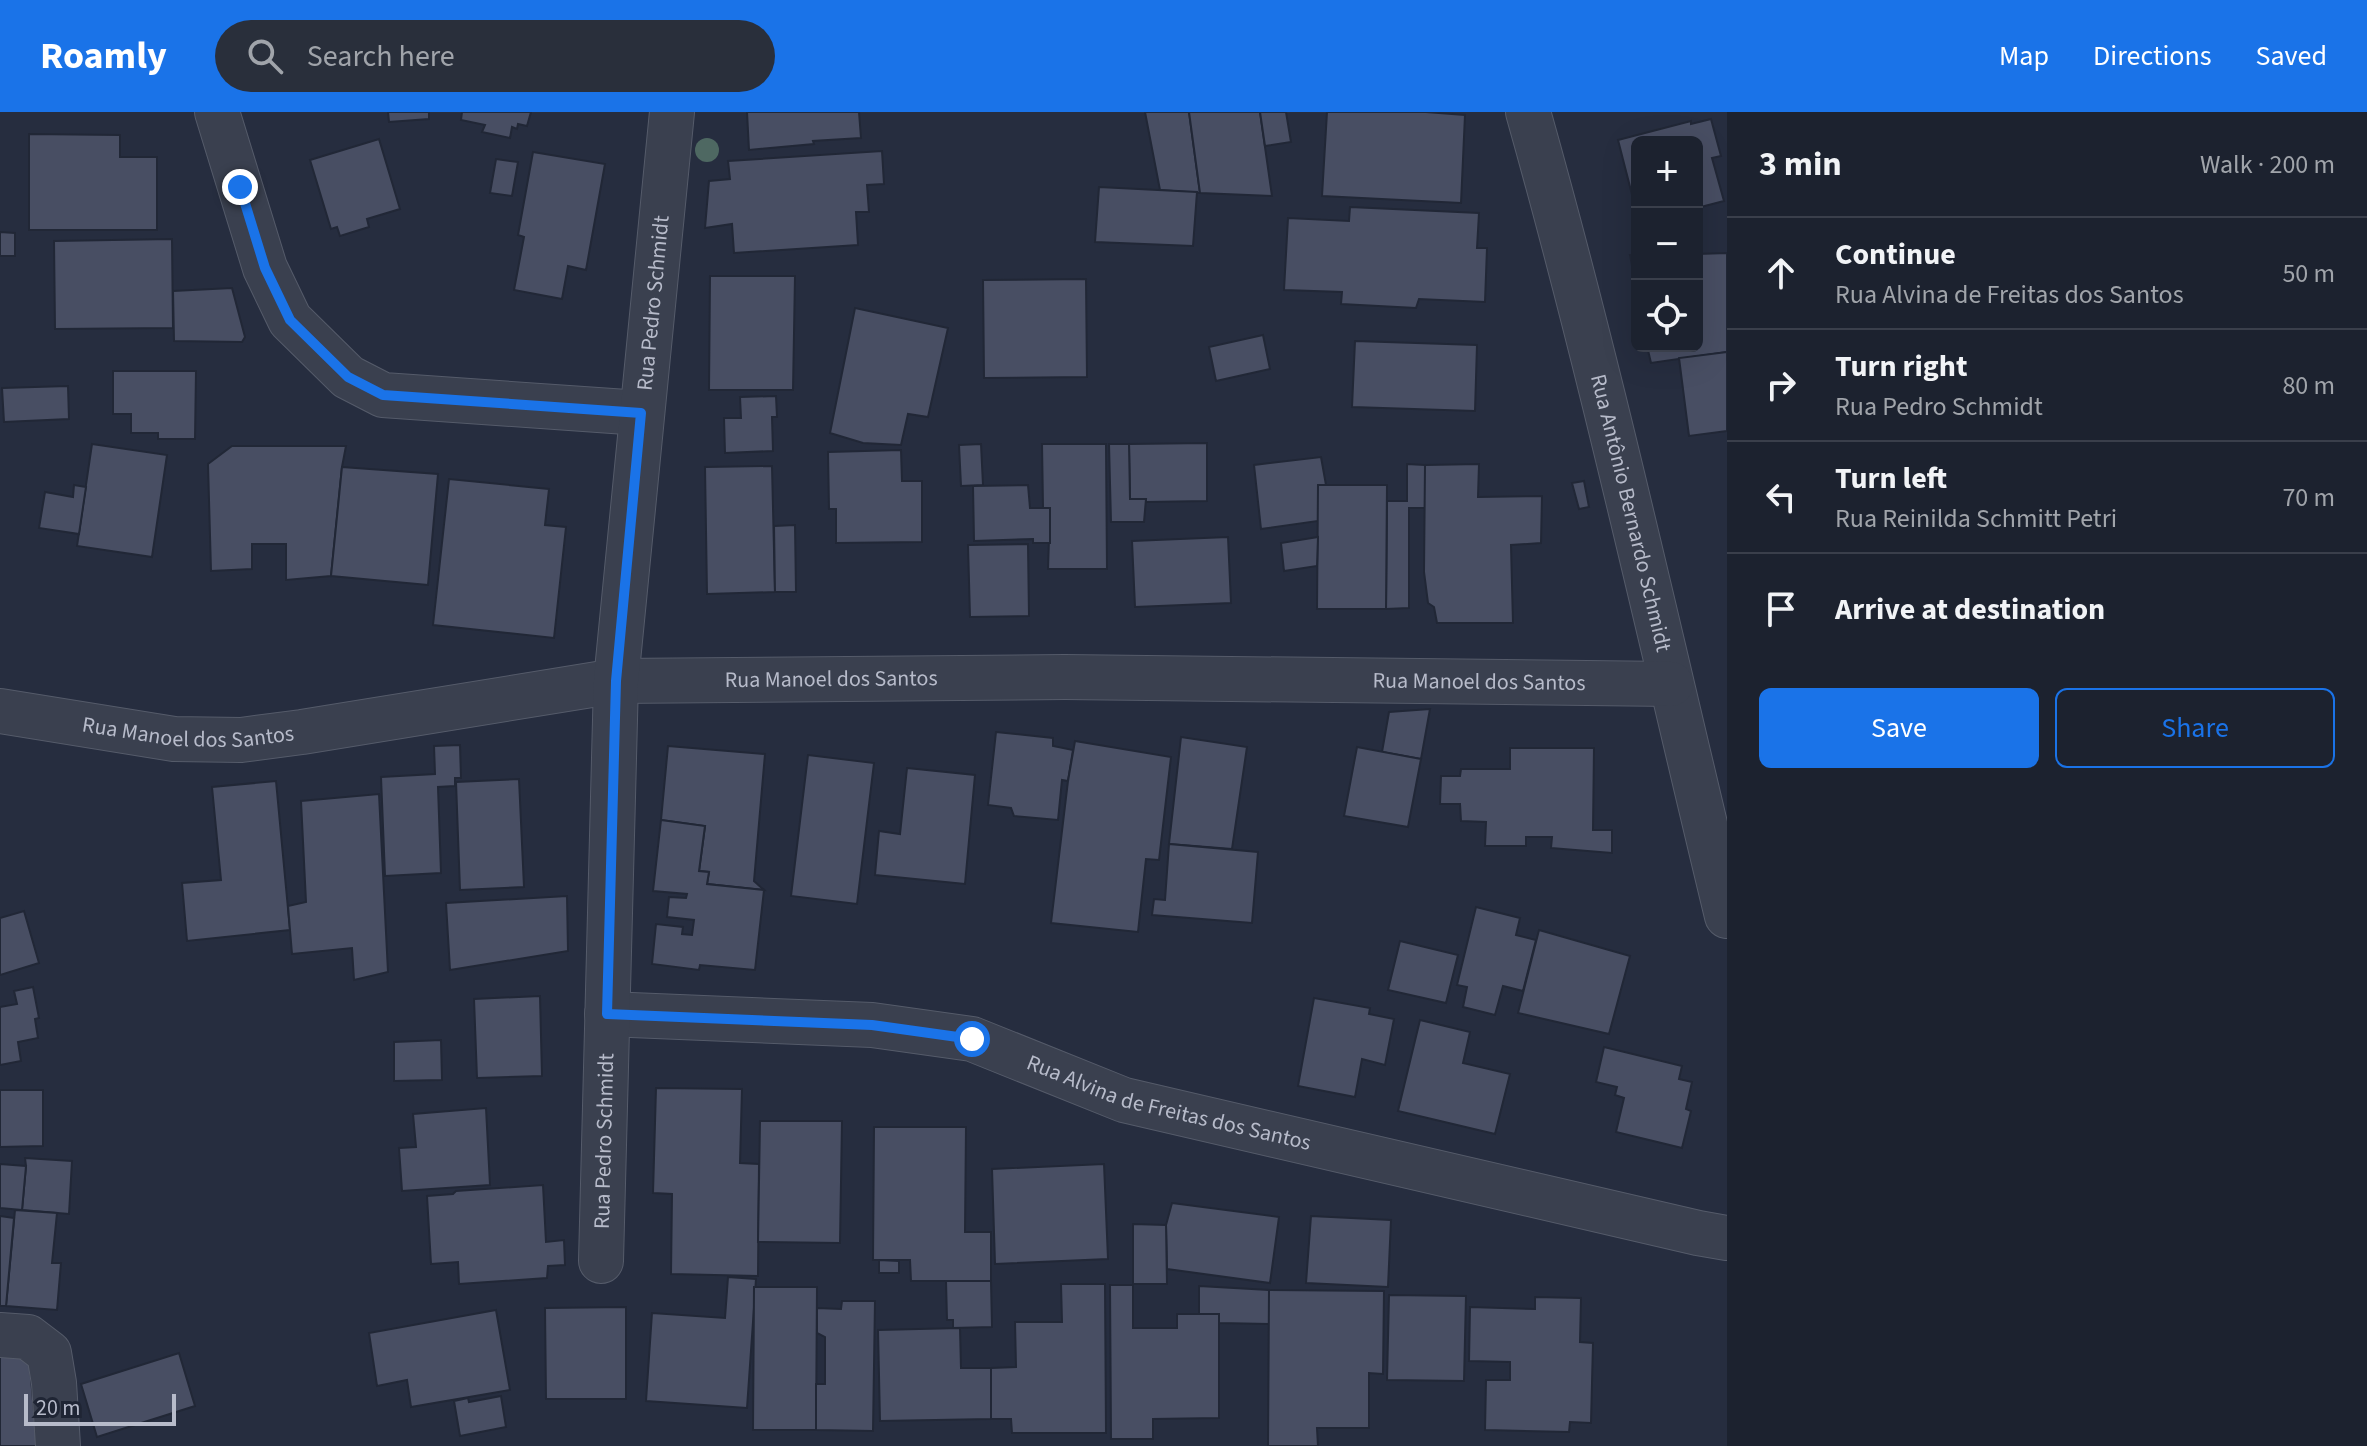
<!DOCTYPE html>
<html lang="en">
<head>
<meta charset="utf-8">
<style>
  body { margin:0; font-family:"Source Sans 3",sans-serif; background:#292f3b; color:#f1f3f6 }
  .controls { position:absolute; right:24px; top:24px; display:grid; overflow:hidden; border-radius:12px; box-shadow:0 8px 32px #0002 }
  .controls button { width:72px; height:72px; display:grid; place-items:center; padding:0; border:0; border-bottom:2px solid #3a3f4b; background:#1c222f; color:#f1f3f6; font:40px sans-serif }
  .scale { position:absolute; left:24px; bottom:20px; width:152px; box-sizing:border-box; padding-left:8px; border:4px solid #b7bbca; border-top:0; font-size:22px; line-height:28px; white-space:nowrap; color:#b7bbca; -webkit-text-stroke:6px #1f2534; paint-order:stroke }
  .stop { position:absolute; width:24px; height:24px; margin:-18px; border:6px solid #1a73e8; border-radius:50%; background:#fff }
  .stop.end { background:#1a73e8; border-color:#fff; box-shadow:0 2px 8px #0008 }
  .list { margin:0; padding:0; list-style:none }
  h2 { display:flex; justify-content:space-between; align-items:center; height:104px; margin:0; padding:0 32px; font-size:34px }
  h2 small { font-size:26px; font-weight:400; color:#a0a4aa }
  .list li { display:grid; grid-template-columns:52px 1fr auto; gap:24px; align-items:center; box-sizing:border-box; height:112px; padding:0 32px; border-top:2px solid #3a3f4b }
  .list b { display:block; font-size:30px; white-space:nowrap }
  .list p { margin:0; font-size:26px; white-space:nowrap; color:#a0a4aa }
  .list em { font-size:26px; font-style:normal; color:#a0a4aa }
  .actions { display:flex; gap:16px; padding:24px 32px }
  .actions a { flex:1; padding:18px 0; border:2px solid #1a73e8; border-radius:12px; text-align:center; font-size:28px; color:#1a73e8 }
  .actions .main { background:#1a73e8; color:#fff }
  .icon { flex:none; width:44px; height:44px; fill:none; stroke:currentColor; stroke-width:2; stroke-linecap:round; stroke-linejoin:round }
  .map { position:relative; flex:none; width:1727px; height:1334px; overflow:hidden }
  header { display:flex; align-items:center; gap:48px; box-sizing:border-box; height:112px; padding:0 40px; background:#1a73e8; color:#fff }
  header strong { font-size:38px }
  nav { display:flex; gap:44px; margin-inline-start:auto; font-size:28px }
  .search { width:560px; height:72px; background:#292f3b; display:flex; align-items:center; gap:20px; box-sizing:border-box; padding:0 28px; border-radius:44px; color:#a0a4aa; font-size:30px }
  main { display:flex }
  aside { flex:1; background:#1c222f }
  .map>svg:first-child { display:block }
  .building { fill:#484e63; stroke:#212736; stroke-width:2 }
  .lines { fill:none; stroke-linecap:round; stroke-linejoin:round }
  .street-casing { stroke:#555b6a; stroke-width:46 }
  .street { stroke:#3a404f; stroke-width:44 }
  .tree { fill:#4e6862 }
  .route { stroke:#1a73e8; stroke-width:10 }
  .labels { text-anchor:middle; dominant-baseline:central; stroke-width:6; stroke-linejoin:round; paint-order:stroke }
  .street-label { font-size:22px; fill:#b7bbca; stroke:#1f2534 }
</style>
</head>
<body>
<header>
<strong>Roamly</strong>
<div class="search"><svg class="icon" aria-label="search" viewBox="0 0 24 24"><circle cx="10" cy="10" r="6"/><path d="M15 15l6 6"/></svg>Search here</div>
<nav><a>Map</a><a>Directions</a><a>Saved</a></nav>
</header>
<main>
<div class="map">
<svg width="1727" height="1334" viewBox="0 0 1727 1334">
  <rect width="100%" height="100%" fill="#262d3f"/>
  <g class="building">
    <polygon points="388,0 429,0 429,7 389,10"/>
    <polygon points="462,0 531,0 527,14 518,12 517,17 512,15 510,26 482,20 485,13 461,8"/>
    <polygon points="747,0 859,0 861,26 813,29 814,32 749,38"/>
    <polygon points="1145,0 1189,0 1200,81 1160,78"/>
    <polygon points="1189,0 1260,0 1272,84 1200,81"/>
    <polygon points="1260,0 1286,0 1291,30 1265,34"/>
    <polygon points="1327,0 1426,0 1465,3 1461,91 1322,84"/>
    <polygon points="1711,7 1721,44 1712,46 1724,89 1697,96 1697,30 1637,30 1637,102 1618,28 1691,9 1691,12"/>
    <polygon points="29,22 120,23 120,45 157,45 157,118 29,118"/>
    <polygon points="379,27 400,97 367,107 369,115 340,124 337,115 331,117 310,48"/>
    <polygon points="882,39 884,72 867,73 869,100 856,100 858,133 734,141 732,112 705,116 709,69 730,67 728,49"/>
    <polygon points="533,40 605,52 586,158 568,154 562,187 514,178 524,125 518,123"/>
    <polygon points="496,47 518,50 512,84 490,81"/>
    <polygon points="1099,75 1197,80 1193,134 1095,130"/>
    <polygon points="1350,95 1479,101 1477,136 1487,136 1485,190 1419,187 1416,196 1341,192 1342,180 1284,178 1288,106 1349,109"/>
    <polygon points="0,120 15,121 15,144 0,144"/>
    <polygon points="172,127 173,216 55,217 54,129"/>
    <polygon points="1727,141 1727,240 1651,251 1647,234 1697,234 1697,142"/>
    <polygon points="1630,143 1637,143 1637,179"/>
    <polygon points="710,164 795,164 793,278 709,278"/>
    <polygon points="1086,167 1087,265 984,266 983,168"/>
    <polygon points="232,176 245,225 242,230 174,229 173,179"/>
    <polygon points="855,196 948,216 928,305 908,302 901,333 863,331 830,321"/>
    <polygon points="1263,223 1270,257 1216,269 1209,235"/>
    <polygon points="1355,229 1477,233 1475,299 1352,295"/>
    <polygon points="1727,240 1727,319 1689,324 1679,246"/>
    <polygon points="113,259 196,259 195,327 158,327 158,321 131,321 131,302 113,302"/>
    <polygon points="68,274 69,307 4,310 2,276"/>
    <polygon points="776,284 777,305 772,305 773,339 725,341 724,306 741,306 740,285"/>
    <polygon points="1207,331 1207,389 1146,390 1146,387 1130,387 1129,332"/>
    <polygon points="92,332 167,343 152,445 77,434"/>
    <polygon points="981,332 983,373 961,374 959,333"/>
    <polygon points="1042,332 1106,332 1107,457 1048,457 1050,396 1043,396"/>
    <polygon points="1109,332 1129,332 1130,387 1146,387 1144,410 1111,410"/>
    <polygon points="232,334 346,334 342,355 331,464 286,468 286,432 252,432 252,457 211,459 208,352"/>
    <polygon points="901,338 902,369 922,369 922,430 836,431 836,397 829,397 828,340"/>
    <polygon points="1321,345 1326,373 1318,373 1318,409 1261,417 1254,353"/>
    <polygon points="1407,352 1425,353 1425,396 1409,396 1409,496 1386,497 1387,389 1407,389"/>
    <polygon points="1479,352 1478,385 1542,384 1541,431 1511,433 1513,511 1437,511 1434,495 1428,491 1424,460 1425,353"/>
    <polygon points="772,354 775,480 707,482 705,355"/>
    <polygon points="342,355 438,362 428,473 331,464"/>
    <polygon points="449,367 549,377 545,413 566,415 554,526 433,513"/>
    <polygon points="1584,369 1589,395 1579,397 1572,371"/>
    <polygon points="74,373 86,375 79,422 39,416 45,380 73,385"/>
    <polygon points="1028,373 1030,396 1050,396 1050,431 1033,431 1033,427 974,429 973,374"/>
    <polygon points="1318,373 1387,373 1386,497 1317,497"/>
    <polygon points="795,413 796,480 775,480 774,414"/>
    <polygon points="1228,425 1231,491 1135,495 1132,429"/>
    <polygon points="1318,425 1317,454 1284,459 1281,431"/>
    <polygon points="1028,432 1029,504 970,505 968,433"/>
    <polygon points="1430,597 1421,647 1382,640 1389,600"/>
    <polygon points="996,620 1053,626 1053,634 1073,638 1068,669 1062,668 1058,708 1014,704 1011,696 988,693"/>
    <polygon points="1181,625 1247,635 1232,737 1169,732"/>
    <polygon points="1075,629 1171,645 1159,748 1146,747 1138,820 1051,811 1068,669"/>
    <polygon points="460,633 461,666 455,666 455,674 438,675 441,761 385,764 381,665 435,662 434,634"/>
    <polygon points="668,634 765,642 754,769 764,778 707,772 709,760 699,759 705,714 661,708"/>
    <polygon points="1357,635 1421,647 1408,715 1344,704"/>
    <polygon points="1510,636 1594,636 1593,718 1612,718 1612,741 1551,736 1552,725 1526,725 1526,734 1485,734 1486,710 1461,709 1460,692 1440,692 1441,664 1460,664 1461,657 1510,657"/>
    <polygon points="808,643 874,651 857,792 791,784"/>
    <polygon points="907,656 975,663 965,772 875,763 879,719 900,722"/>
    <polygon points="519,667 524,775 460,778 456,670"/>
    <polygon points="276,669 290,818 187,829 182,771 221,768 212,675"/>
    <polygon points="379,682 388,860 354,868 352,836 292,842 288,794 306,790 301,689"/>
    <polygon points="661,708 705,714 699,759 709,760 707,772 764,778 755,858 700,853 699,858 652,852 656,812 683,815 682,822 692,823 694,808 667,805 669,785 686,786 687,782 653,779"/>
    <polygon points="1169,732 1258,740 1252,811 1152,803 1154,787 1165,788"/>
    <polygon points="567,784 568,839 450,858 446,791"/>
    <polygon points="1476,795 1520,806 1516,823 1536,828 1523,879 1503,874 1495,903 1463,895 1467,875 1457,873"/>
    <polygon points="24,799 39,851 0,863 0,806"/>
    <polygon points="1539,818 1630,844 1609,922 1518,901"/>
    <polygon points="1400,829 1458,843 1446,891 1388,878"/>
    <polygon points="33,875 39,906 35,907 38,926 18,930 21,949 0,953 0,895 17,892 14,879"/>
    <polygon points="540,884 542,964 477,966 474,887"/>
    <polygon points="1314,886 1370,896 1369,902 1394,907 1385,953 1362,947 1355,985 1298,974"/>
    <polygon points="1420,908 1470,920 1463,951 1510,962 1495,1022 1398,999"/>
    <polygon points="441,928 442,968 394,969 394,930"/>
    <polygon points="1604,935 1682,954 1679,967 1692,970 1686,997 1691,999 1682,1036 1616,1020 1624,986 1615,983 1617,975 1596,970"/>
    <polygon points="656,976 742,977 740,1051 759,1052 758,1164 671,1162 672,1082 653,1081"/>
    <polygon points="0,978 43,978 43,1034 0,1035"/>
    <polygon points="486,996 490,1073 402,1079 399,1036 416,1035 413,1002"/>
    <polygon points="760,1009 842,1009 840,1131 758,1130"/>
    <polygon points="874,1015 966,1015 965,1120 991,1120 991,1169 911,1169 910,1148 873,1148"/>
    <polygon points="25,1046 72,1049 69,1102 22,1098 26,1054"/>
    <polygon points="0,1052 26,1054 22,1098 0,1096"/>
    <polygon points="1104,1052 1108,1147 995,1152 992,1057"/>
    <polygon points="543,1073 546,1130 564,1128 565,1153 548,1154 547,1166 459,1172 458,1150 431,1152 427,1084 453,1082 456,1079"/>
    <polygon points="1172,1091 1279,1105 1270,1171 1167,1157 1166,1113"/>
    <polygon points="15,1098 57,1101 52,1151 61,1151 57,1198 6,1194"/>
    <polygon points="0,1104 14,1106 6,1194 0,1194"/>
    <polygon points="1311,1104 1391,1108 1388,1175 1306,1171"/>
    <polygon points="1133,1112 1166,1113 1167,1172 1133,1172"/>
    <polygon points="879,1148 899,1149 899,1161 879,1161"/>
    <polygon points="728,1165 756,1167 747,1296 646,1289 652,1201 725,1206"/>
    <polygon points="946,1169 991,1169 992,1215 953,1216 953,1208 947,1208"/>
    <polygon points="1061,1172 1105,1172 1106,1321 1012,1321 1011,1307 991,1307 991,1256 1016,1255 1015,1210 1062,1210"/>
    <polygon points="1110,1173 1133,1173 1133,1216 1177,1216 1177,1202 1219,1202 1219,1306 1153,1307 1153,1327 1111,1327"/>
    <polygon points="1199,1174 1269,1178 1269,1212 1219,1211 1219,1202 1199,1202"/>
    <polygon points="754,1175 817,1175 816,1318 753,1318"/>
    <polygon points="1269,1178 1384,1179 1383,1262 1369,1261 1369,1316 1317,1316 1318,1334 1268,1334"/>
    <polygon points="1389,1183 1466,1184 1464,1269 1387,1268"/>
    <polygon points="1535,1185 1581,1186 1580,1230 1593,1231 1591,1311 1570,1310 1569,1320 1485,1318 1486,1268 1510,1268 1510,1250 1469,1249 1470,1195 1535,1197"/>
    <polygon points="842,1189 875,1189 873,1319 816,1318 816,1272 825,1272 825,1225 817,1221 817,1196 841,1197"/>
    <polygon points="626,1195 626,1287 546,1287 545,1196"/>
    <polygon points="496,1198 510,1278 411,1295 407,1268 377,1274 369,1221"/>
    <polygon points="960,1216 961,1256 991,1256 991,1307 880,1309 878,1218"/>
    <polygon points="0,1240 29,1243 37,1334 0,1334"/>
    <polygon points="179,1241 195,1294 97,1325 81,1272"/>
    <polygon points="501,1284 506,1315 460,1324 454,1289 468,1286 469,1290"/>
  </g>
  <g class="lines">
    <defs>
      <g id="street">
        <polyline points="217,0 265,156 290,208 348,265 383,283 641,301"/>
        <path id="s1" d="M1528,0C1603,265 1662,536 1727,804"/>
        <path id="s2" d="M0,599L174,627L241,628L302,620L616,569L1065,565L1671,572"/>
        <path id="s3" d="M607,902L872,913L972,927L1124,988L1698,1121L1727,1126"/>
        <path id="s4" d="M601,1149L616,569L672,0"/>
        <polyline points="0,1223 28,1225 49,1241 54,1271 58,1334"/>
      </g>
    </defs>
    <use href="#street" class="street-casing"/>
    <use href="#street" class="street"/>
  </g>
  <circle class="tree" cx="707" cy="38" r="12"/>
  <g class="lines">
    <polyline class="route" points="240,75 265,156 290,208 348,265 383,283 641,301 616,569 607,902 872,913 972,927"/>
  </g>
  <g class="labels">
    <g class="street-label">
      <text stroke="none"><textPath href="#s4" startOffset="960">Rua Pedro Schmidt</textPath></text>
      <text stroke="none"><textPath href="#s1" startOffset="414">Rua Antônio Bernardo Schmidt</textPath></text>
      <text stroke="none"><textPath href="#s2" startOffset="838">Rua Manoel dos Santos</textPath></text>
      <text stroke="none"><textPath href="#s2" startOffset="1486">Rua Manoel dos Santos</textPath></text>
      <text stroke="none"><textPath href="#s2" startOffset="190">Rua Manoel dos Santos</textPath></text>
      <text stroke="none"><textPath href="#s3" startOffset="574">Rua Alvina de Freitas dos Santos</textPath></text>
      <text stroke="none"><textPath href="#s4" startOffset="120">Rua Pedro Schmidt</textPath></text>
    </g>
  </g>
</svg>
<div class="controls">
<button>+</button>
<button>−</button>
<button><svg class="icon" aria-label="locate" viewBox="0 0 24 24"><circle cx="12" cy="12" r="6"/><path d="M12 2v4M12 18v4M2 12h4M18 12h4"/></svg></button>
</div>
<div class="scale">20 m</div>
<div class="stop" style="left:972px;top:927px"></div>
<div class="stop end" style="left:240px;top:75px"></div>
</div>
<aside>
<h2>3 min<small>Walk · 200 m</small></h2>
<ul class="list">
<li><svg class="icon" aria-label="ahead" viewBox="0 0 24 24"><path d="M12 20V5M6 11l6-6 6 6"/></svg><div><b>Continue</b><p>Rua Alvina de Freitas dos Santos</p></div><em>50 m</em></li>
<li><svg class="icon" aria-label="right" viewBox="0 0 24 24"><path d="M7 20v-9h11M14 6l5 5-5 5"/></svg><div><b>Turn right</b><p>Rua Pedro Schmidt</p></div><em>80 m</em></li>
<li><svg class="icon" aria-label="left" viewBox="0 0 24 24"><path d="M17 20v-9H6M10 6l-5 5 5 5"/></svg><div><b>Turn left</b><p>Rua Reinilda Schmitt Petri</p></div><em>70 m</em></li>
<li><svg class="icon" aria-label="arrive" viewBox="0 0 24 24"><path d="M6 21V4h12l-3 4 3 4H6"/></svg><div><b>Arrive at destination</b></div></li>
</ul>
<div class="actions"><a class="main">Save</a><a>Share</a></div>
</aside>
</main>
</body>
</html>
